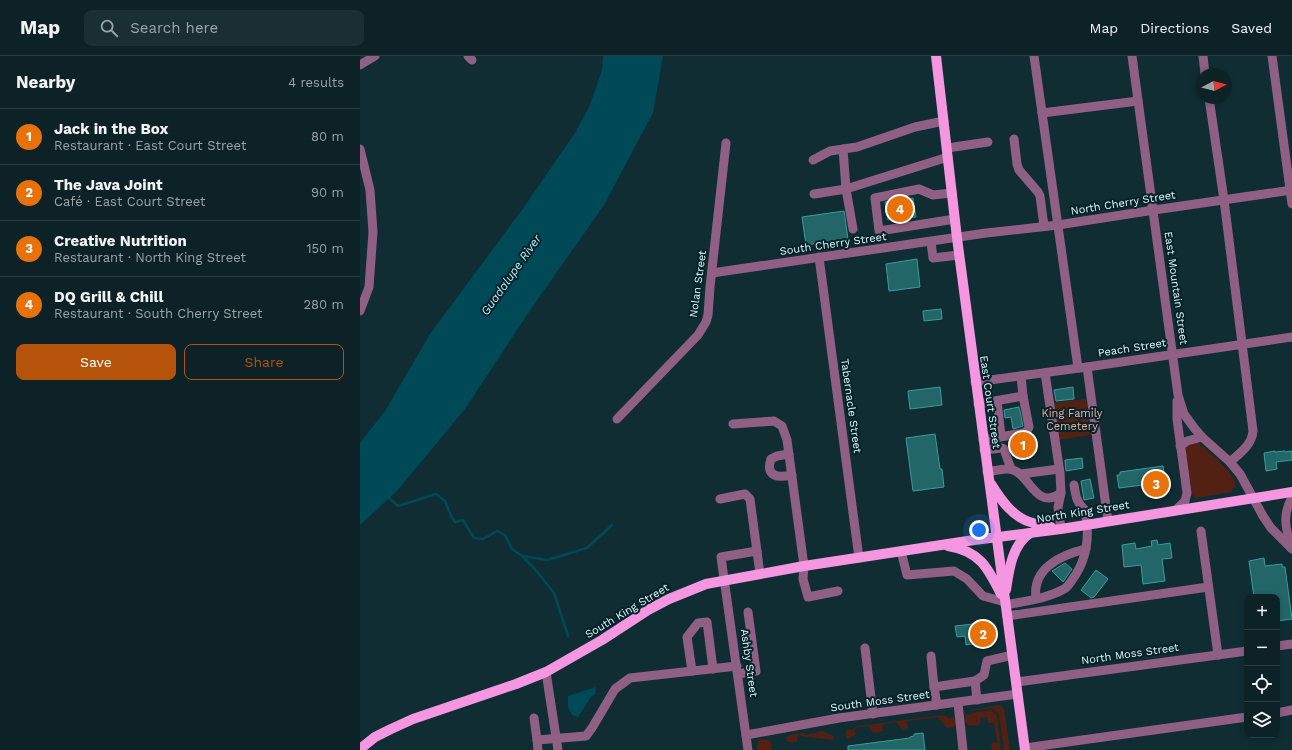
<!DOCTYPE html>
<html lang="en">
<head>
<meta charset="utf-8">
<style>
  body { margin:0; font-family:"Work Sans",sans-serif; background:#1a2f33; color:#f1f3f6 }
  .controls { position:absolute; right:12px; bottom:12px; display:grid; overflow:hidden; border-radius:8px; box-shadow:0 2px 6px #0003 }
  .controls button { width:36px; height:36px; display:grid; place-items:center; padding:0; border:0; border-bottom:1px solid #2c3f44; background:#0c2227; color:#f1f3f6; font:20px sans-serif }
  .compass { position:absolute; left:836px; top:12px; width:36px; height:36px; border-radius:50%; background:#0c2227; box-shadow:0 2px 6px #0003; rotate:83deg }
  .you { position:absolute; left:619px; top:474px; width:14px; height:14px; margin:-10px; border:3px solid #fff; border-radius:50%; background:#1a73e8; box-shadow:0 0 0 6px #1a73e833 }
  .badge { display:grid; place-items:center; width:26px; height:26px; border-radius:50%; background:#b45309; color:#fff; font-size:13px; font-weight:700 }
  .pin { position:absolute; translate:-50% -50%; border:2px solid #fff; box-shadow:0 1px 4px #0006 }
  .list { margin:0; padding:0; list-style:none }
  h2 { display:flex; justify-content:space-between; align-items:center; height:52px; margin:0; padding:0 16px; font-size:17px }
  h2 small { font-size:13px; font-weight:400; color:#9aa4a7 }
  .list li { display:grid; grid-template-columns:26px 1fr auto; gap:12px; align-items:center; box-sizing:border-box; height:56px; padding:0 16px; border-top:1px solid #2c3f44 }
  .list b { display:block; font-size:15px; white-space:nowrap }
  .list p { margin:0; font-size:13px; white-space:nowrap; color:#9aa4a7 }
  .list em { font-size:13px; font-style:normal; color:#9aa4a7 }
  .actions { display:flex; gap:8px; padding:12px 16px }
  .actions a { flex:1; padding:9px 0; border:1px solid #b45309; border-radius:8px; text-align:center; font-size:14px; color:#b45309 }
  .actions .main { background:#b45309; color:#fff }
  .icon { flex:none; width:22px; height:22px; fill:none; stroke:currentColor; stroke-width:2; stroke-linecap:round; stroke-linejoin:round }
  .map { position:relative; flex:none; width:932px; height:694px; overflow:hidden }
  header { display:flex; align-items:center; gap:24px; box-sizing:border-box; height:56px; padding:0 20px; background:#0c2227; border-bottom:1px solid #2c3f44 }
  header strong { font-size:19px }
  nav { display:flex; gap:22px; margin-inline-start:auto; font-size:14px }
  .search { width:280px; height:36px; background:#1a2f33; display:flex; align-items:center; gap:10px; box-sizing:border-box; padding:0 14px; border-radius:8px; color:#9aa4a7; font-size:15px }
  main { display:flex }
  aside { flex:1; background:#0c2227 }
  .map>svg:first-child { display:block }
  .green { fill:#532114 }
  .water { fill:#004957 }
  .lines { fill:none; stroke-linecap:round; stroke-linejoin:round }
  .stream { stroke:#004957; stroke-width:2.5 }
  .building { fill:#226667; stroke:#399d9d }
  .minor { stroke:#8f6084; stroke-width:9 }
  .major { stroke:#f596e0; stroke-width:10 }
  .labels { text-anchor:middle; dominant-baseline:central; stroke-width:4; stroke-linejoin:round; paint-order:stroke }
  .street-label { font-size:11px; fill:#dff8fe; stroke:#06232a }
  .park-label { font-size:11px; fill:#f2ad9b; stroke:#06232a }
  .water-label { font-size:12px; font-style:italic; fill:#b9eefc; stroke:#06232a }
</style>
</head>
<body>
<header>
<strong>Map</strong>
<div class="search"><svg class="icon" aria-label="search" viewBox="0 0 24 24"><circle cx="10" cy="10" r="6"/><path d="M15 15l6 6"/></svg>Search here</div>
<nav><a>Map</a><a>Directions</a><a>Saved</a></nav>
</header>
<main>
<aside>
<h2>Nearby<small>4 results</small></h2>
<ul class="list">
<li><span class="badge" style="background:#e8710a">1</span><div><b>Jack in the Box</b><p>Restaurant · East Court Street</p></div><em>80 m</em></li>
<li><span class="badge" style="background:#e8710a">2</span><div><b>The Java Joint</b><p>Café · East Court Street</p></div><em>90 m</em></li>
<li><span class="badge" style="background:#e8710a">3</span><div><b>Creative Nutrition</b><p>Restaurant · North King Street</p></div><em>150 m</em></li>
<li><span class="badge" style="background:#e8710a">4</span><div><b>DQ Grill &amp; Chill</b><p>Restaurant · South Cherry Street</p></div><em>280 m</em></li>
</ul>
<div class="actions"><a class="main">Save</a><a>Share</a></div>
</aside>
<div class="map">
<svg width="932" height="694" viewBox="0 0 932 694">
  <rect width="100%" height="100%" fill="#102d34"/>
  <g class="green">
    <polygon points="726,343 731,379 697,384 692,347"/>
    <path d="M837,386L859,405L868,415L876,427L875,429L876,430L872,433V436L836,442C830,439 831,431 831,426H829L824,394L826,390Z"/>
    <polygon points="639,649 644,653 650,694 644,694 639,658 631,652 610,655 610,654"/>
    <polygon points="631,654 637,659 641,694 632,694 631,687 637,686 634,667 628,667 627,661 620,662 621,667 617,669 609,670 605,665 606,658 610,659 612,657"/>
    <path d="M584,659L590,663L591,661H594L596,668L594,671L587,672L578,661L548,665L546,667L549,672L542,673L536,666L524,668L522,670L524,675L514,677L508,670L497,671L494,674L497,678L488,683C484,680 486,676 488,673L492,674L497,670Z"/>
    <polygon points="462,675 474,680 473,684 440,680 440,679 438,679 437,686 428,686 426,684 427,681 430,679 445,677 445,679"/>
    <path d="M401,683C407,684 412,681 412,694H397V687Z"/>
  </g>
  <g class="water">
    <polygon points="243,0 303,0 293,57 244,149 173,250 105,353 37,435 0,469 0,387 25,355 70,278 164,151 215,77 229,51 242,14"/>
    <polygon points="236,631 235,638 231,641 218,661 212,659 208,651 208,640"/>
  </g>
  <g class="lines">
    <g class="stream">
      <polyline points="28,441 38,450 76,438 85,445 91,460 95,466 103,464 114,482 123,483 137,475 145,479 152,493 162,500 174,512 194,537 208,580"/>
      <polyline points="163,500 187,504 227,492 252,469"/>
    </g>
  </g>
  <g class="building">
    <polygon points="553,142 556,161 528,164 525,146"/>
    <polygon points="484,155 488,183 446,189 442,161"/>
    <polygon points="557,203 560,231 529,235 526,208"/>
    <polygon points="581,253 582,263 564,265 563,255"/>
    <polygon points="580,331 582,349 550,353 548,335"/>
    <polygon points="713,331 714,343 696,345 694,334"/>
    <polygon points="659,351 663,370 653,373 651,361 645,362 644,354"/>
    <polygon points="575,378 580,413 582,413 584,431 553,435 546,382"/>
    <polygon points="671,379 674,379 676,396 653,400 650,385 664,383"/>
    <polygon points="915,395 915,396 925,395 925,396 932,395 932,404 916,406 917,413 906,415 904,397"/>
    <polygon points="722,402 723,412 706,415 705,404"/>
    <polygon points="803,410 806,430 791,432 791,428 759,432 757,419 760,419 760,416"/>
    <polygon points="730,423 734,442 724,444 721,425"/>
    <polygon points="797,484 798,489 810,487 812,502 802,503 805,525 783,528 781,509 764,511 762,489 775,487 776,493 792,490 791,485"/>
    <polygon points="904,502 905,510 922,508 922,511 925,511 932,563 917,565 917,541 894,541 889,505"/>
    <polygon points="705,507 712,513 703,526 692,515"/>
    <polygon points="736,514 748,523 734,541 731,542 721,534"/>
    <polygon points="613,568 616,587 606,589 605,580 597,581 595,570"/>
    <polygon points="563,677 565,694 488,694 488,690 550,682 550,681 554,680 554,678"/>
  </g>
  <g class="lines">
    <g class="minor">
      <polyline points="108,0 112,4"/>
      <polyline points="674,0 718,312"/>
      <polyline points="772,0 818,339 824,358 835,373 842,381 870,406 880,418 903,460 911,472 932,493"/>
      <polyline points="843,0 845,18"/>
      <polyline points="912,0 932,148"/>
      <polyline points="0,9 15,0"/>
      <path d="M849,42L864,144L893,375C892,389 880,397 870,406"/>
      <polyline points="682,57 778,45"/>
      <polyline points="654,83 657,108 659,114 678,136 680,140 684,170"/>
      <polyline points="587,92 628,86"/>
      <polyline points="0,93 10,134 13,176 9,231 0,255"/>
      <polyline points="483,93 486,133 493,173"/>
      <polyline points="453,104 470,95 497,91 555,71 584,65"/>
      <polyline points="592,137 573,139 559,133 515,142 519,175 595,163"/>
      <polyline points="454,138 486,133 588,101"/>
      <polyline points="571,186 573,202 599,199"/>
      <polyline points="459,201 499,502"/>
      <polyline points="352,217 626,177 698,169 794,154 932,134"/>
      <polyline points="727,311 748,465"/>
      <polyline points="685,317 700,417 701,437 698,451 701,473"/>
      <polyline points="615,326 727,311 932,281"/>
      <polyline points="637,345 641,380"/>
      <polyline points="618,348 663,340 661,320"/>
      <polyline points="257,363 338,279 346,266 348,259 350,231 366,87"/>
      <polyline points="373,368 414,365 422,370 427,384 444,510 443,523 448,541 478,535"/>
      <polyline points="623,384 663,377 667,375 669,371 663,340"/>
      <polyline points="820,390 827,385 842,381"/>
      <polyline points="624,394 642,392 644,393 651,413"/>
      <path d="M429,398L417,400L411,403C405,421 418,422 432,419"/>
      <path d="M627,416C635,415 646,411 653,414C670,419 676,455 701,437"/>
      <polyline points="661,418 699,413"/>
      <path d="M932,442C922,458 925,474 932,490"/>
      <polyline points="360,443 385,438 390,443 400,518"/>
      <polyline points="817,453 825,445 827,437 817,363 817,345"/>
      <polyline points="841,475 858,599"/>
      <polyline points="541,495 547,519 594,515 607,523 623,540 645,546"/>
      <path d="M676,542C672,512 701,499 726,493"/>
      <path d="M645,549C665,545 686,543 704,533C708,531 710,527 712,524C728,503 730,479 725,454C716,446 716,440 714,429"/>
      <polyline points="647,560 848,531"/>
      <polyline points="917,590 932,588"/>
      <polyline points="505,592 513,658"/>
      <polyline points="571,600 574,631"/>
      <polyline points="332,615 327,581 338,567 347,566 353,613"/>
      <polyline points="186,616 198,694"/>
      <polyline points="378,618 396,615 388,556"/>
      <polyline points="615,625 617,644"/>
      <polyline points="657,626 887,595"/>
      <polyline points="598,647 603,694"/>
      <polyline points="577,649 574,631 615,625 624,619 627,605 653,599"/>
      <polyline points="917,657 932,654"/>
      <polyline points="174,662 177,684"/>
      <polyline points="386,679 479,662 658,638"/>
      <polyline points="665,692 887,661"/>
      <polyline points="178,694 177,684 226,680 232,672 255,633 270,622 377,610"/>
      <polyline points="388,694 361,501 397,495"/>
    </g>
    <g class="major">
      <polyline points="576,0 597,182 665,694"/>
      <path d="M631,428C641,444 653,462 673,467C679,469 685,470 691,471"/>
      <path d="M588,490C620,495 628,512 641,538"/>
      <path d="M646,534C649,514 652,489 670,477"/>
      <polyline points="0,693 15,681 31,673 53,663 156,628 186,616 242,584 288,554 309,543 346,528 444,510 614,484 701,473 932,436"/>
    </g>
  </g>
  <g class="labels">
    <g class="street-label">
      <text transform="translate(763 147) rotate(-9)">North Cherry Street</text>
      <text transform="translate(473 188) rotate(-8)">South Cherry Street</text>
      <text transform="translate(338 228) rotate(-82)">Nolan Street</text>
      <text transform="translate(816 232) rotate(82)">East Mountain Street</text>
      <text transform="translate(772 292) rotate(-9)">Peach Street</text>
      <text transform="translate(630 346) rotate(82)">East Court Street</text>
      <text transform="translate(491 350) rotate(82)">Tabernacle Street</text>
      <text transform="translate(723 456) rotate(-9)">North King Street</text>
      <text transform="translate(267 555) rotate(-31)">South King Street</text>
      <text transform="translate(770 598) rotate(-8)">North Moss Street</text>
      <text transform="translate(389 607) rotate(82)">Ashby Street</text>
      <text transform="translate(520 645) rotate(-8)">South Moss Street</text>
    </g>
    <g class="park-label">
      <text x="712" y="357">King Family<tspan x="712" dy="13">Cemetery</tspan></text>
    </g>
    <g class="water-label">
      <text transform="translate(151 219) rotate(-55)">Guadalupe River</text>
    </g>
  </g>
</svg>
<div class="controls">
<button>+</button>
<button>−</button>
<button><svg class="icon" aria-label="locate" viewBox="0 0 24 24"><circle cx="12" cy="12" r="6"/><path d="M12 2v4M12 18v4M2 12h4M18 12h4"/></svg></button>
<button><svg class="icon" aria-label="layers" viewBox="0 0 24 24"><path d="M12 4l9 5-9 5-9-5zM3 14l9 5 9-5"/></svg></button>
</div>
<svg class="compass" viewBox="-18 -18 36 36"><path d="M0-13l5 13h-10z" fill="#e53935"/><path d="M0 13l5-13h-10z" fill="#9aa4a7"/></svg>
<div class="you"></div>
<div class="pin badge" style="left:663px;top:389px;background:#e8710a">1</div>
<div class="pin badge" style="left:623px;top:578px;background:#e8710a">2</div>
<div class="pin badge" style="left:796px;top:428px;background:#e8710a">3</div>
<div class="pin badge" style="left:540px;top:153px;background:#e8710a">4</div>
</div>
</main>
</body>
</html>
